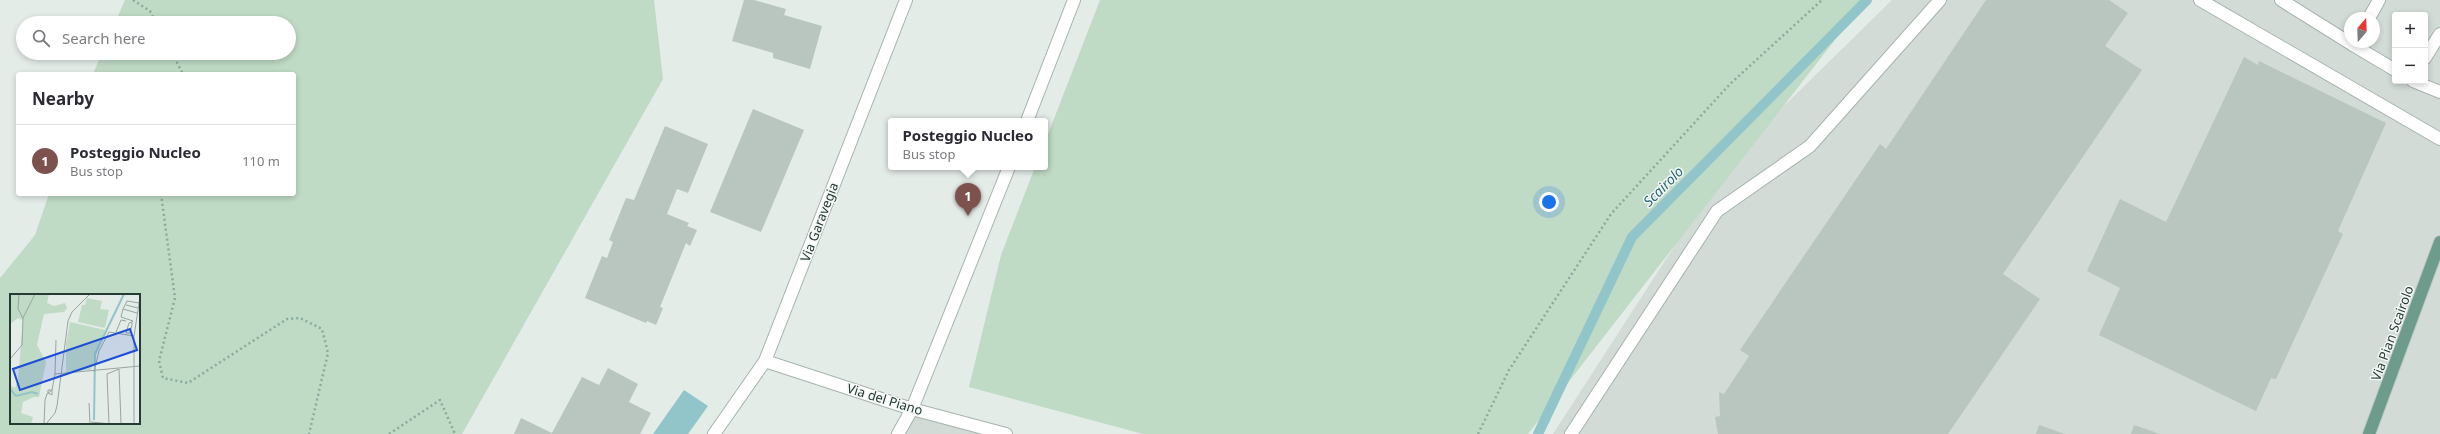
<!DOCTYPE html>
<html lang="en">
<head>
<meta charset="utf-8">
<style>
  body { margin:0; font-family:"Noto Sans",sans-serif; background:#f2f2f3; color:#2b2b33 }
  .controls { position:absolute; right:12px; top:12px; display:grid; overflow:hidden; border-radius:4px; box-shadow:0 2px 6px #0003 }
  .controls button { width:36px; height:36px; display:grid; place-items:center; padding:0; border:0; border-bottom:1px solid #e1e1e2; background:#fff; color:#2b2b33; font:20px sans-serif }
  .compass { position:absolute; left:2344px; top:12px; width:36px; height:36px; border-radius:50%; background:#fff; box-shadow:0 2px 6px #0003; rotate:19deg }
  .you { position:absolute; left:1549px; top:202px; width:14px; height:14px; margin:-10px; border:3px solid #fff; border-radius:50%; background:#1a73e8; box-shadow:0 0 0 6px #1a73e833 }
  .badge { display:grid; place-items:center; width:26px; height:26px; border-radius:50%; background:#7d524d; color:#fff; font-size:13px; font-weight:700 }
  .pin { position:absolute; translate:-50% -33px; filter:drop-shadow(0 1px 2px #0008) }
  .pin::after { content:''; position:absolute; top:21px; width:14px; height:12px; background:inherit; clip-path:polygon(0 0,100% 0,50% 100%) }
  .popup { position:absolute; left:888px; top:118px; width:160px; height:52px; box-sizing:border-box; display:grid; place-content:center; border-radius:4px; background:#fff; filter:drop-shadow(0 1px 3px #0005); font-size:13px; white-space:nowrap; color:#7c7c81 }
  .popup b { font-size:15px; color:#2b2b33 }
  .popup::after { content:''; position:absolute; left:50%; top:100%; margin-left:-8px; border:8px solid transparent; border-top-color:#fff }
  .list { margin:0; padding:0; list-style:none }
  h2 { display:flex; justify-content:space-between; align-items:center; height:52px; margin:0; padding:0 16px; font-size:17px }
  h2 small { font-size:13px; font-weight:400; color:#7c7c81 }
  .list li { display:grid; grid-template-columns:26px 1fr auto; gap:12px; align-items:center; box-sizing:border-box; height:72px; padding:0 16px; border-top:1px solid #e1e1e2 }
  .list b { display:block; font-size:15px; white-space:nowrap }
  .list p { margin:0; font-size:13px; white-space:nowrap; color:#7c7c81 }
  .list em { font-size:13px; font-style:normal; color:#7c7c81 }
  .icon { flex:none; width:22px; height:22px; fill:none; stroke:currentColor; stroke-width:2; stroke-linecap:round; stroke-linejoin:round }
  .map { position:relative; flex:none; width:2440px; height:434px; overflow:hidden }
  .search { position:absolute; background:#fff; box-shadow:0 2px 6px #0003; left:16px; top:16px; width:280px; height:44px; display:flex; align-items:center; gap:10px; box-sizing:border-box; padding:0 14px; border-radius:22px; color:#7c7c81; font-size:15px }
  .panel { position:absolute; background:#fff; box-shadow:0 2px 6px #0003; left:16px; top:72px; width:280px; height:124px; border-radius:4px }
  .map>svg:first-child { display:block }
  .built { fill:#d2dbd6; fill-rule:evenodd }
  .green { fill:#bfdac5; fill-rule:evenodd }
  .water { fill:#92c5ca }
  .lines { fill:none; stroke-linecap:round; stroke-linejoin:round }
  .stream { stroke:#92c5ca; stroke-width:10 }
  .building { fill:#b9c6c0 }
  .minor-casing { stroke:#a7b3ae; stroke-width:14 }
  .major-casing { stroke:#c2c8c6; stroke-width:14 }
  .path { stroke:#88ab9e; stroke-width:2.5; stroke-dasharray:2 3; stroke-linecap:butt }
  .minor { stroke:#fff; stroke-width:12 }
  .major { stroke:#6d9c8d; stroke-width:12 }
  .labels { text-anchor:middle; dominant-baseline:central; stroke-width:3; stroke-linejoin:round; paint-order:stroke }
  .street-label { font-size:13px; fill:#253b34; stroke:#f4f8f6 }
  .water-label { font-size:14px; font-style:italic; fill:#266870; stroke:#f4f8f6 }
  .inset-river { fill:none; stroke:#92c5ca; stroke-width:2 }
  .inset-road { fill:none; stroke:#98a5a0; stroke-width:1 }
  .view { fill:#1d4ed8; fill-opacity:0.15; stroke:#1d4ed8; stroke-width:2 }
  .inset-edge { fill:none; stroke:#253b34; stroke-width:2 }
</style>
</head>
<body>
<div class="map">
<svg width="2440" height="434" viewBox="0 0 2440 434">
  <rect width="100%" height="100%" fill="#e4ece8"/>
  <g class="built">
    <path d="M1892,0H2440V434H1553L1732,157ZM2395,15H2425V81H2395ZM2350,18H2374V42H2350Z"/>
    <polygon points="912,409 1006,434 898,434"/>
  </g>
  <g class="green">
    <path d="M125,0H654L663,79L462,434H0V278L35,235L49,194H294V74H93L102,53H289V23H115ZM11,295H139V423H11Z"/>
    <polygon points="1100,0 1866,0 1528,434 1143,434 969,387 1001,255 1035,167 1045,167 1045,142"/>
  </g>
  <polygon class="water" points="684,390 708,406 688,434 653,434"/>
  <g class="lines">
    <polyline class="stream" points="1538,434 1632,237 1867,0"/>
  </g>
  <g class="building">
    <polygon points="744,0 754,0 786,9 784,15 822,26 810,69 773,58 773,53 732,41"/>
    <polygon points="1986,0 2109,0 2128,13 2105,46 2142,70 2003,274 2040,299 1948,434 1718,434 1715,417 1720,416 1719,392 1724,394 1749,356 1740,350 1880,144 1886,149"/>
    <polygon points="2244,57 2258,65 2259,61 2386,123 2338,231 2343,234 2276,379 2271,378 2256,411 2099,335 2120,288 2087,271 2120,199 2166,222"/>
    <polygon points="753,109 804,130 761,232 710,212"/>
    <polygon points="665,126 708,144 688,193 677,189 667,214 689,223 687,226 697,230 690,246 686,243 660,307 663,308 656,325 647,321 646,323 585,298 602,256 607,258 613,242 609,240 626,198 634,200"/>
    <polygon points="608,368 638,384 629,402 651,413 640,434 514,434 521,418 552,433 582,377 599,385"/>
    <polygon points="2039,425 2065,434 2036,434"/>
    <polygon points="2134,425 2160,434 2131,434"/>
  </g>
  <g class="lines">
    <defs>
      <g id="minor">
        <polyline points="2200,0 2440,139"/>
        <polyline points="2281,0 2353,45"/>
        <polyline points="2369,18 2379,0"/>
        <polyline points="2355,42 2353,45 2395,70"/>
        <polyline points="2425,58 2440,34"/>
        <polyline points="2413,81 2440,92"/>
        <polyline points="1027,121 1074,0"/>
        <polyline points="765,361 912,409 1006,434"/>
        <polyline points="714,434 765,361 906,0"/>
        <polyline points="898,434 912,409 1009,167"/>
        <polyline points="1571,434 1717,211 1810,146 1940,0"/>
      </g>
      <polyline id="major" points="2369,434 2440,242"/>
    </defs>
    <use href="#minor" class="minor-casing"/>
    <use href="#major" class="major-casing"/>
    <g class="path">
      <polyline points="133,0 150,11 156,23"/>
      <polyline points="172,53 183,74"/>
      <polyline points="161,194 175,298 159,361 163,378 188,383 287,319 300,318 322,329 328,353 309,434"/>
      <polyline points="389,434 440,400 455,434"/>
      <polyline points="1478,434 1509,370 1611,214 1730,84 1822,0"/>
    </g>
    <use href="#minor" class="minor"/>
    <use href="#major" class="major"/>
  </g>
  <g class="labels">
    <g class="street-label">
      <text transform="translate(819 222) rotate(-69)">Via Garavegia</text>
      <text transform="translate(2392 333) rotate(-70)">Via Pian Scairolo</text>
      <text transform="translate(885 399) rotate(17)">Via del Piano</text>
    </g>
    <g class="water-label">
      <text transform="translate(1663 186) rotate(-45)">Scairolo</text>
    </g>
  </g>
  <g transform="translate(10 294)">
    <rect width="130" height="130" fill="#e4ece8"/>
    <path d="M0,0H39L37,9L44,12L55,9L57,14L54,18L34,20L27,51L36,68L29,103H24L13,108L11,119L23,123L21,130H0V91L5,94L8,86L13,26L8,24L0,30ZM77,4L92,7L90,15L99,16L95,34L68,28L72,11H75ZM60,28L95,36L81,76L56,78V50Z" fill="#bfdac5"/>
    <path class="inset-river" d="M0,95L6,102L22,98L28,100M84,126L85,60L114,0"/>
    <path class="inset-road" d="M9,0L8,15L13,24M116,11L128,14M113,15L111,23L123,27M127,19L113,15L117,7L129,9M122,28L119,29L116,39H120L122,31V28L123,27M106,38L111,26L116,27M0,65L12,51L13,24L25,0M109,75L111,130M84,78L89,57L99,38L124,42M45,80L130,72M38,96H42V101L38,99ZM79,109L80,130M81,128L101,130M34,130L35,106L37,100L42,96L45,80L46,46M36,130L45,119L47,112L58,27L62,18L80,0M99,130L97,80L109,75M124,130V42L130,3"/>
    <path class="view" d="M120,35L127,56L10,96L3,75Z"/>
    <rect width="130" height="130" class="inset-edge"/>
  </g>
</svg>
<div class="controls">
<button>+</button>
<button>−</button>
</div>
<svg class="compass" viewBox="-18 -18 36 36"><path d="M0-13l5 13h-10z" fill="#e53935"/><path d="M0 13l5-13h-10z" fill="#7c7c81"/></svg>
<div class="you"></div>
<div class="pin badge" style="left:968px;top:216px">1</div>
<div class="popup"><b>Posteggio Nucleo</b>Bus stop</div>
<div class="search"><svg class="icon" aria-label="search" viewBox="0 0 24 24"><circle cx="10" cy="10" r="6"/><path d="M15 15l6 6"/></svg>Search here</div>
<section class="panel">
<h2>Nearby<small></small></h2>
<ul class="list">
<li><span class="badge">1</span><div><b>Posteggio Nucleo</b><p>Bus stop</p></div><em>110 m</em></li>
</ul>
</section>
</div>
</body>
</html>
